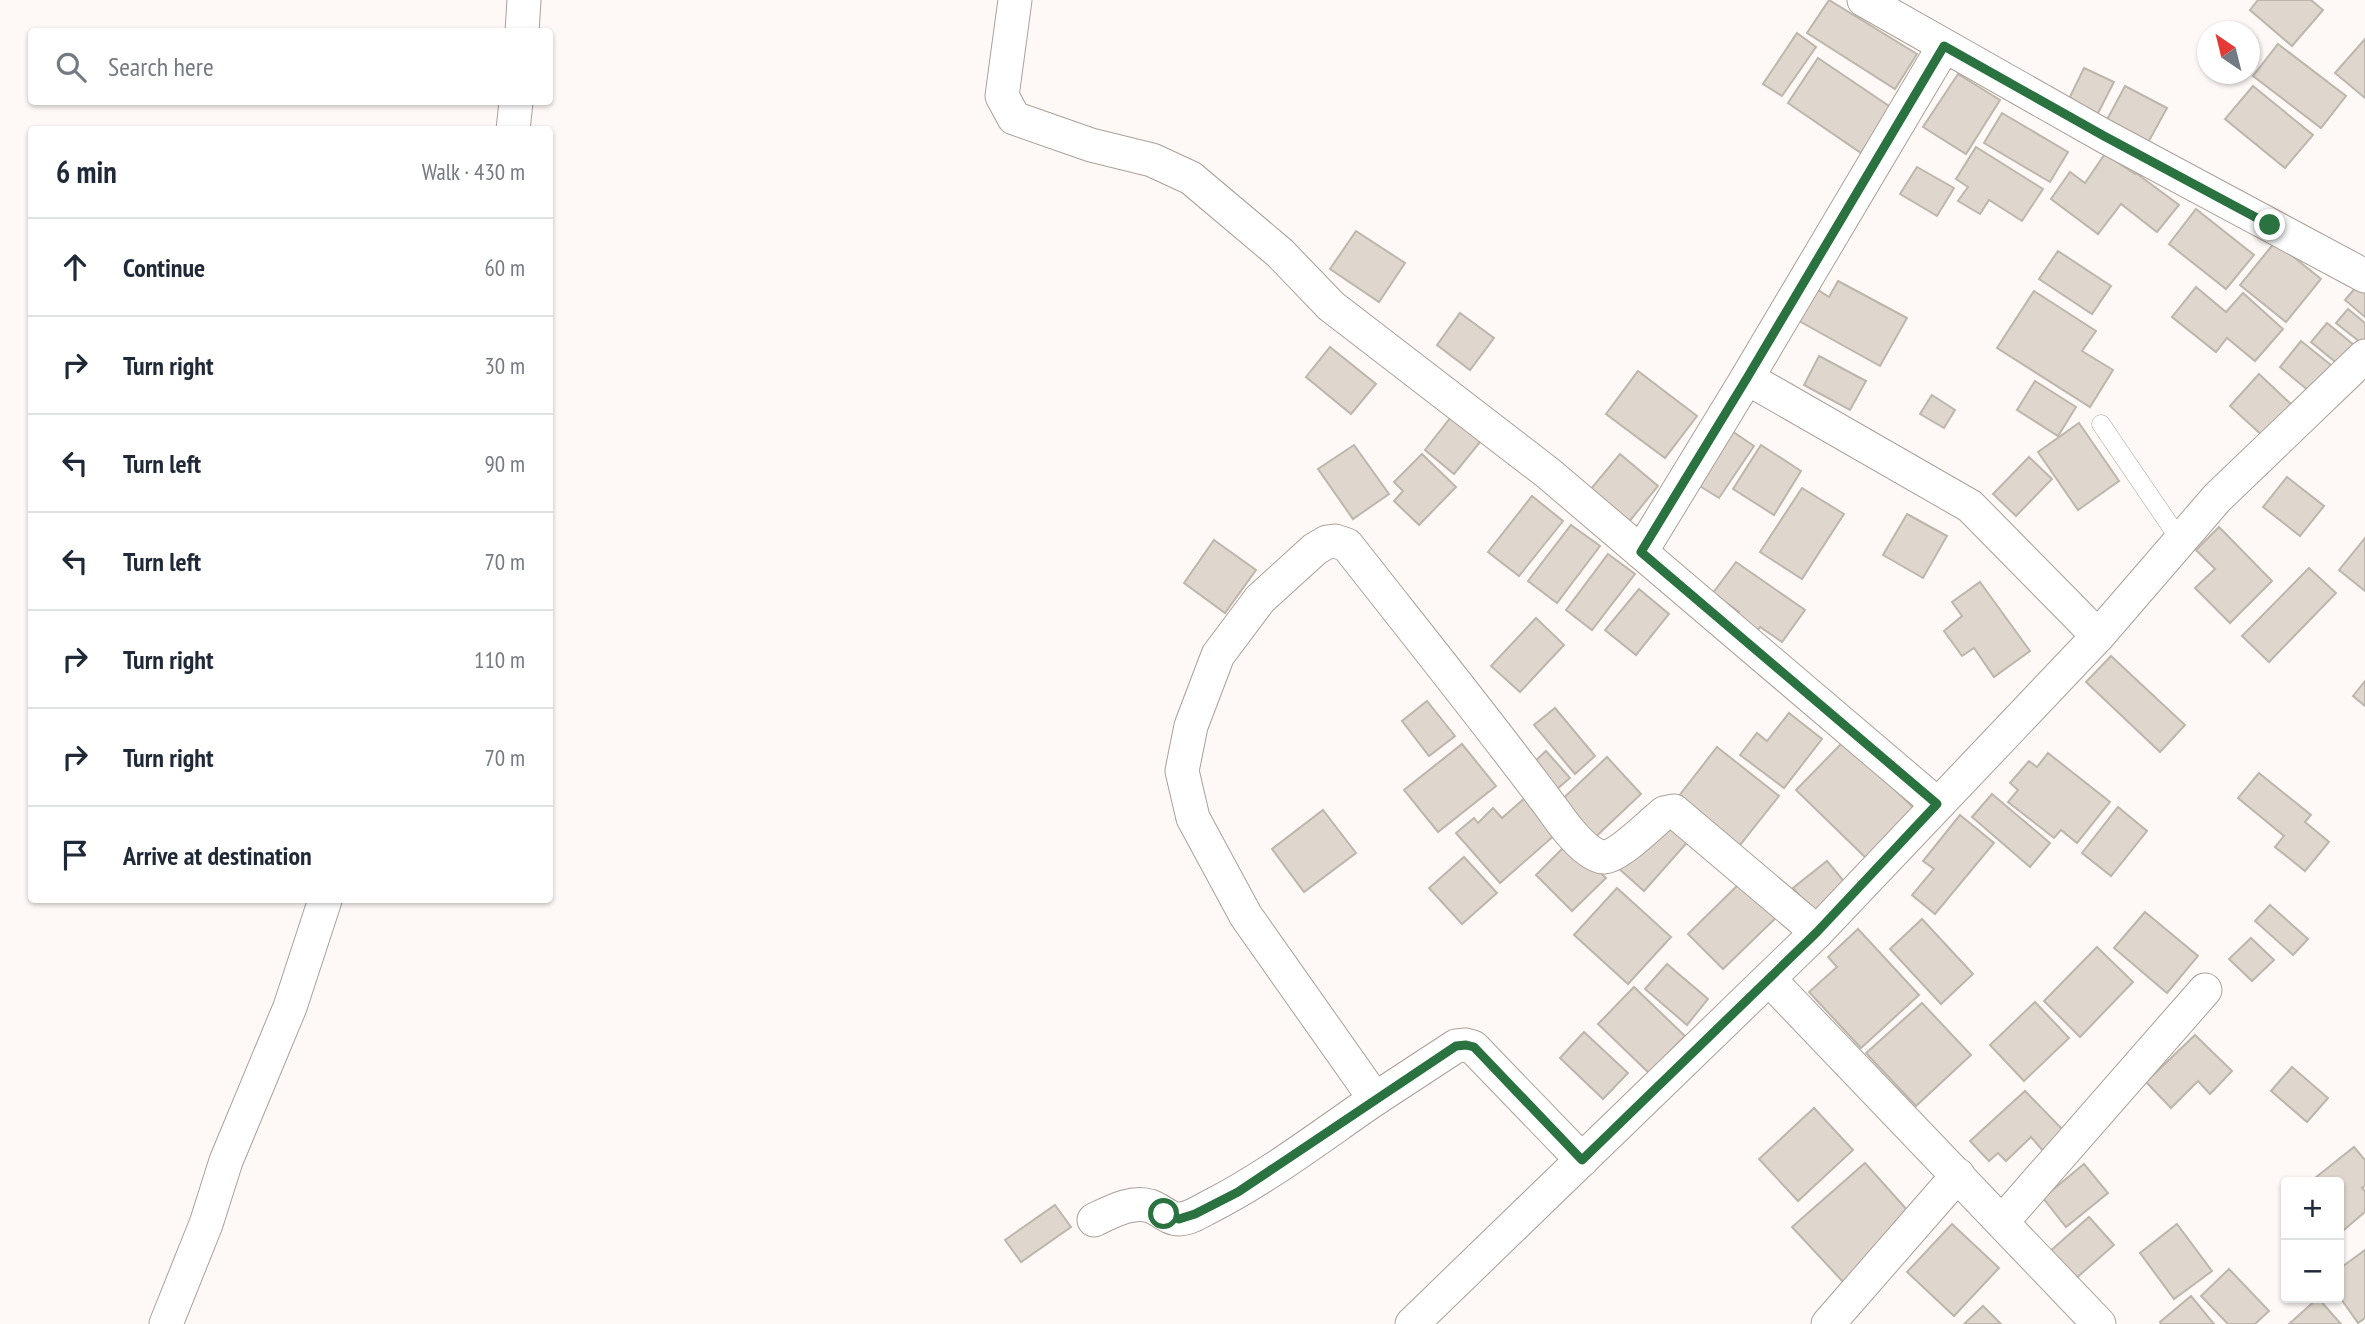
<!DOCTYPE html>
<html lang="en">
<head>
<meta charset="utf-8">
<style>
  body { margin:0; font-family:"PT Sans Narrow",sans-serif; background:#f2f2f3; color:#1f2937 }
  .controls { position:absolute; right:21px; bottom:21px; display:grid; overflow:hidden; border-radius:7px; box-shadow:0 2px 5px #0004 }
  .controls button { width:63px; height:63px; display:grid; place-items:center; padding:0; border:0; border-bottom:2px solid #e0e1e3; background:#fff; color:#1f2937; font:35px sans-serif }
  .compass { position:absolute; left:2197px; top:21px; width:63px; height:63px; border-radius:50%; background:#fff; box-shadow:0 2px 5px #0004; rotate:325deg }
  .stop { position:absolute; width:21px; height:21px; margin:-16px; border:5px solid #2a723f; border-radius:50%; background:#fff }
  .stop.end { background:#2a723f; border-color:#fff; box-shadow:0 2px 7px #0008 }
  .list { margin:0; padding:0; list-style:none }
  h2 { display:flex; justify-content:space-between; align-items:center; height:91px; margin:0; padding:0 28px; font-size:30px }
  h2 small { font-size:23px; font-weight:400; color:#747a83 }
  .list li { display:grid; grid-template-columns:46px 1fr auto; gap:21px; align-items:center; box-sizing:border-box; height:98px; padding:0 28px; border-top:2px solid #e0e1e3 }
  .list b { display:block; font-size:26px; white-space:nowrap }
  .list em { font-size:23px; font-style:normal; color:#747a83 }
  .icon { flex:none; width:38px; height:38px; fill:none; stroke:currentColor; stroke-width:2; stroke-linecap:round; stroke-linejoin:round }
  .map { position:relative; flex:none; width:2365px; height:1324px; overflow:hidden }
  .search { position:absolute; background:#fff; box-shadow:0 2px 5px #0004; left:28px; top:28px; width:525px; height:77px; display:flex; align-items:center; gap:18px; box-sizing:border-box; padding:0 24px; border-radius:7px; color:#747a83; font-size:26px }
  .panel { position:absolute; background:#fff; box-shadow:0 2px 5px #0004; left:28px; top:126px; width:525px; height:777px; border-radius:7px }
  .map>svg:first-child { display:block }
  .building { fill:#dfd7cd; stroke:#bdb6ac; stroke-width:2 }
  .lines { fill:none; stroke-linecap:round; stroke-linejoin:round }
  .service-casing { stroke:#aba099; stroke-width:19 }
  .minor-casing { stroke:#aba099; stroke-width:35 }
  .service { stroke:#fff; stroke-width:18 }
  .minor { stroke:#fff; stroke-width:33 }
  .route { stroke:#2a723f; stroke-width:9 }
</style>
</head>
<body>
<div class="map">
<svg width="2365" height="1324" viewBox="0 0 2365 1324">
  <rect width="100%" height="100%" fill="#fef9f6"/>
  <g class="building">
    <polygon points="1829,0 1917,54 1895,89 1807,33"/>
    <polygon points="2258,0 2311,0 2323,10 2292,46 2250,10"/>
    <polygon points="1797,33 1816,47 1782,96 1763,84"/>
    <polygon points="2365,39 2365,98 2335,73"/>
    <polygon points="2278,44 2346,96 2321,128 2253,76"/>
    <polygon points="1818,58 1892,108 1861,153 1788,103"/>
    <polygon points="2084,68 2114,82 2093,123 2064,109"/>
    <polygon points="1958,74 2000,100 1966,154 1923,127"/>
    <polygon points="2125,86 2167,108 2144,150 2102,129"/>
    <polygon points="2253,86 2313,135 2285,168 2225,119"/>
    <polygon points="2002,113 2068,152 2050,182 1984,143"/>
    <polygon points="1976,147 2043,189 2022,221 1989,200 1980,214 1958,201 1968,187 1956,179"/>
    <polygon points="2105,154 2135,174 2136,173 2179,205 2157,232 2121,204 2098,234 2051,199 2070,172 2085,183"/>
    <polygon points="1917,167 1954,188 1937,216 1900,194"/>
    <polygon points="2196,209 2254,255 2226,289 2169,244"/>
    <polygon points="1356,231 1405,263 1379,302 1330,269"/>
    <polygon points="2275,242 2321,279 2286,322 2240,285"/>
    <polygon points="2058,251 2111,286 2092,314 2039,279"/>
    <polygon points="2363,279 2365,281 2365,317 2345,300"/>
    <polygon points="1838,281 1907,318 1880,366 1799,321 1818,290 1829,297"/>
    <polygon points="2196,287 2226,312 2243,293 2283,329 2255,361 2227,338 2216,352 2172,317"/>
    <polygon points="2034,291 2096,331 2082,351 2113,370 2090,407 1997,348"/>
    <polygon points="2348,309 2365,323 2365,346 2336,323"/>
    <polygon points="1460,313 1494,338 1470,370 1437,345"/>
    <polygon points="2327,323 2360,350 2344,369 2311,342"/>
    <polygon points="2301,341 2337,370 2315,396 2280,367"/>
    <polygon points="1330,347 1376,384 1351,414 1306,377"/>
    <polygon points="1819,356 1866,381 1850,410 1804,385"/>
    <polygon points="1638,371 1697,416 1665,458 1606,414"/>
    <polygon points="2259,374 2294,407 2265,438 2230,406"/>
    <polygon points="2035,381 2076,407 2058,436 2017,410"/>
    <polygon points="1932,395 1955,410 1944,428 1920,414"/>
    <polygon points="1451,417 1481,441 1454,474 1425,450"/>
    <polygon points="2079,423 2119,481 2078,510 2038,452"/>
    <polygon points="1726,427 1754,446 1719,498 1690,480"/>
    <polygon points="1354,445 1389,494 1353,519 1318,469"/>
    <polygon points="1761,445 1801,471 1774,515 1733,489"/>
    <polygon points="1422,454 1456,487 1419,525 1394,501 1403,491 1394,482"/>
    <polygon points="1620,454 1658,486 1624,528 1585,496"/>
    <polygon points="2029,457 2052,479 2016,516 1993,494"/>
    <polygon points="2287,477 2324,506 2300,536 2263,507"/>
    <polygon points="1802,488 1844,514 1802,579 1760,552"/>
    <polygon points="1532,496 1563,521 1519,576 1488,552"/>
    <polygon points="1907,514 1947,536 1923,578 1883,555"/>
    <polygon points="1571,525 1600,546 1557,603 1528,581"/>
    <polygon points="2219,527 2272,581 2230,623 2195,588 2215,569 2196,550"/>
    <polygon points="2365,538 2365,591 2339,570"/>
    <polygon points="1214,540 1256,570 1225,613 1184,583"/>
    <polygon points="1608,554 1635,574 1592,630 1566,610"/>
    <polygon points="1736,562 1805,610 1782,642 1760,627 1755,634 1734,619 1739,612 1713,593"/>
    <polygon points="2309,568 2336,593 2269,662 2242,636"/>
    <polygon points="1980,582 2030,651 1994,677 1974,648 1962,656 1944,631 1962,616 1952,602"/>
    <polygon points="1639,589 1669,614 1636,655 1605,630"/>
    <polygon points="1536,618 1564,645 1520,692 1491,666"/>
    <polygon points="2111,656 2185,725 2160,752 2086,682"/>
    <polygon points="2365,681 2365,706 2353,696"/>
    <polygon points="1427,701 1455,736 1429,756 1402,721"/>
    <polygon points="1555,708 1595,756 1575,774 1534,725"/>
    <polygon points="1789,713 1822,739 1784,788 1740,755 1757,733 1767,741"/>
    <polygon points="1844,741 1915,809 1867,859 1796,790"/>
    <polygon points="1462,744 1496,786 1438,832 1404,790"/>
    <polygon points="1717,747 1779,796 1736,850 1675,801"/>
    <polygon points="1546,751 1570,778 1557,789 1534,762"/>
    <polygon points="2048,753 2110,802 2077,843 2061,830 2054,838 2008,802 2018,790 2010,783 2029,761 2037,767"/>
    <polygon points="1607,757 1641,794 1588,844 1554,807"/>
    <polygon points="2259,773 2311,815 2305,822 2329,842 2305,871 2275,847 2284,836 2238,798"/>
    <polygon points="1992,794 2050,843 2030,867 1972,817"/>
    <polygon points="1525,798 1556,834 1500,883 1456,833 1474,818 1478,823 1493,808 1502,818"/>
    <polygon points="2118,807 2147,831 2111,876 2082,853"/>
    <polygon points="1323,810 1356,853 1304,892 1272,849"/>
    <polygon points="1666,815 1691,838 1644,891 1618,868"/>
    <polygon points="1960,815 1994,843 1935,914 1912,895 1934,869 1923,861"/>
    <polygon points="1569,842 1606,878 1572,911 1536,875"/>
    <polygon points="1464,857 1497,893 1462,924 1429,888"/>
    <polygon points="1827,861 1848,886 1814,913 1793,888"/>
    <polygon points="1747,876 1782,912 1723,969 1688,934"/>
    <polygon points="1617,888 1671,937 1628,984 1574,935"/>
    <polygon points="2270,905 2308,939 2293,955 2255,921"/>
    <polygon points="2145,912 2198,956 2167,993 2114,948"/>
    <polygon points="1922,919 1973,974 1941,1004 1890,949"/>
    <polygon points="1858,929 1919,995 1861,1048 1809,992 1837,967 1828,957"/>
    <polygon points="2251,938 2274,960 2252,981 2229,959"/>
    <polygon points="2097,947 2133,982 2080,1037 2044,1001"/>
    <polygon points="1667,964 1708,999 1687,1025 1645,989"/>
    <polygon points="1634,987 1685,1036 1649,1073 1598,1024"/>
    <polygon points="2035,1002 2069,1038 2024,1081 1990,1045"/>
    <polygon points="1922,1003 1971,1055 1916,1106 1866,1053"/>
    <polygon points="1584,1032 1628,1073 1603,1099 1560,1058"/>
    <polygon points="2195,1035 2232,1071 2210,1094 2198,1081 2171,1108 2146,1082"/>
    <polygon points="2292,1067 2328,1098 2307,1122 2271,1091"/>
    <polygon points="2025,1091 2065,1132 2044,1152 2031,1137 2006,1161 1998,1153 1989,1161 1970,1141"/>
    <polygon points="1814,1108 1853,1150 1798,1201 1759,1159"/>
    <polygon points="2354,1147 2365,1160 2365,1186 2362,1188 2365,1191 2365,1212 2339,1234 2339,1182 2310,1182"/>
    <polygon points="1865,1163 1917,1221 1845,1284 1792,1227"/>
    <polygon points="2084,1164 2108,1193 2066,1227 2043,1198"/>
    <polygon points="1055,1205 1071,1227 1021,1262 1005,1240"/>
    <polygon points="2089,1217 2114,1245 2074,1280 2049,1252"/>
    <polygon points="1952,1224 1999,1268 1954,1316 1907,1272"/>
    <polygon points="2177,1224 2212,1271 2174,1299 2140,1253"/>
    <polygon points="2365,1250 2365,1318 2358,1323 2339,1296 2339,1269"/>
    <polygon points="2229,1269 2269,1311 2255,1324 2228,1324 2201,1296"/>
    <polygon points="2191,1296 2214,1324 2161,1324 2160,1322"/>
    <polygon points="2318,1298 2341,1324 2289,1324"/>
    <polygon points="1983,1306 2001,1324 1964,1324"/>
  </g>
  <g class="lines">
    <defs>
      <polyline id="service" points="2101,424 2180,540"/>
      <g id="minor">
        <polyline points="1015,0 1002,96 1014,118 1091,145 1152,160 1191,178 1280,253 1331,306 1548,473 1937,804"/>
        <polyline points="1864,0 2104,136 2365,276"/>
        <polyline points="522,32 524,0"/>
        <polyline points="513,130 516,102"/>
        <polyline points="1747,378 1970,506 2098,636"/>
        <polyline points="1641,552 1747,378 1944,46"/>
        <polyline points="1769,979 2099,1324"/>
        <path d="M1582,1160L1473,1047L1466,1045L1456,1046L1375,1099L1246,916L1193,818L1182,771L1191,726L1218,655L1260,599L1315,549L1327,542L1335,541L1347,545C1416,633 1487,721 1554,811C1563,824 1587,857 1604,857C1619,856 1651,824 1664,813L1674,811L1817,932"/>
        <path d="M1094,1220C1111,1212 1132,1200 1150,1206C1160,1209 1168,1219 1179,1219C1189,1219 1201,1211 1209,1207C1268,1177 1321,1136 1375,1099"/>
        <polyline points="2002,1222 2205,990"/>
        <polyline points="166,1324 206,1224 226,1161 290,1007 325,900"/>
        <polyline points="1412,1324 1817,932 2098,636 2217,498 2365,356"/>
        <polyline points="1828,1324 1958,1175"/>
      </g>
    </defs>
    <use href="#service" class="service-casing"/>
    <use href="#minor" class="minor-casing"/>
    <use href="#service" class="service"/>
    <use href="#minor" class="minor"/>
  </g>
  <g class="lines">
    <polyline class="route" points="1164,1214 1179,1219 1195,1214 1238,1192 1456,1046 1466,1045 1474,1047 1582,1160 1817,932 1937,804 1641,552 1747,378 1944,46 2104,136 2270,225"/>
  </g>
</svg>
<div class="controls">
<button>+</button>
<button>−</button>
</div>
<svg class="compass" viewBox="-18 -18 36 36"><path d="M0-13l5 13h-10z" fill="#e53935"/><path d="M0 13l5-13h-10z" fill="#747a83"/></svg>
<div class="stop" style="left:1164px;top:1214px"></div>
<div class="stop end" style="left:2270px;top:225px"></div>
<div class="search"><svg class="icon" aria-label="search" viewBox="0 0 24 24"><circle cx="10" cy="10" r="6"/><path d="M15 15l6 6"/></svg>Search here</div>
<section class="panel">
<h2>6 min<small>Walk · 430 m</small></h2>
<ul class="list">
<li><svg class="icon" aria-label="ahead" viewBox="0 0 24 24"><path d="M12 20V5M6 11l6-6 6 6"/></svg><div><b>Continue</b></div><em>60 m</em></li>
<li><svg class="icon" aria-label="right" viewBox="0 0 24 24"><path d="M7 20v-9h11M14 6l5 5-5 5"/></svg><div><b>Turn right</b></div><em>30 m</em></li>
<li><svg class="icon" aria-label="left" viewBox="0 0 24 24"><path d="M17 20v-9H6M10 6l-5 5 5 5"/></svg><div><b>Turn left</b></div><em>90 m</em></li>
<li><svg class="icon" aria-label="left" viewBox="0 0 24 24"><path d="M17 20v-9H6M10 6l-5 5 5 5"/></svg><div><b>Turn left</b></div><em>70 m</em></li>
<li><svg class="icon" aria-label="right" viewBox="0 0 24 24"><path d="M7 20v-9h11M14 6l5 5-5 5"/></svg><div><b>Turn right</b></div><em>110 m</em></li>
<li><svg class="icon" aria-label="right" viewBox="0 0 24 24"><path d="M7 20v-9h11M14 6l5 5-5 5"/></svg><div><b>Turn right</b></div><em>70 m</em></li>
<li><svg class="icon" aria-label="arrive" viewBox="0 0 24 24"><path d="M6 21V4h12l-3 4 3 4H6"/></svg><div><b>Arrive at destination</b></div></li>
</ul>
</section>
</div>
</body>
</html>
